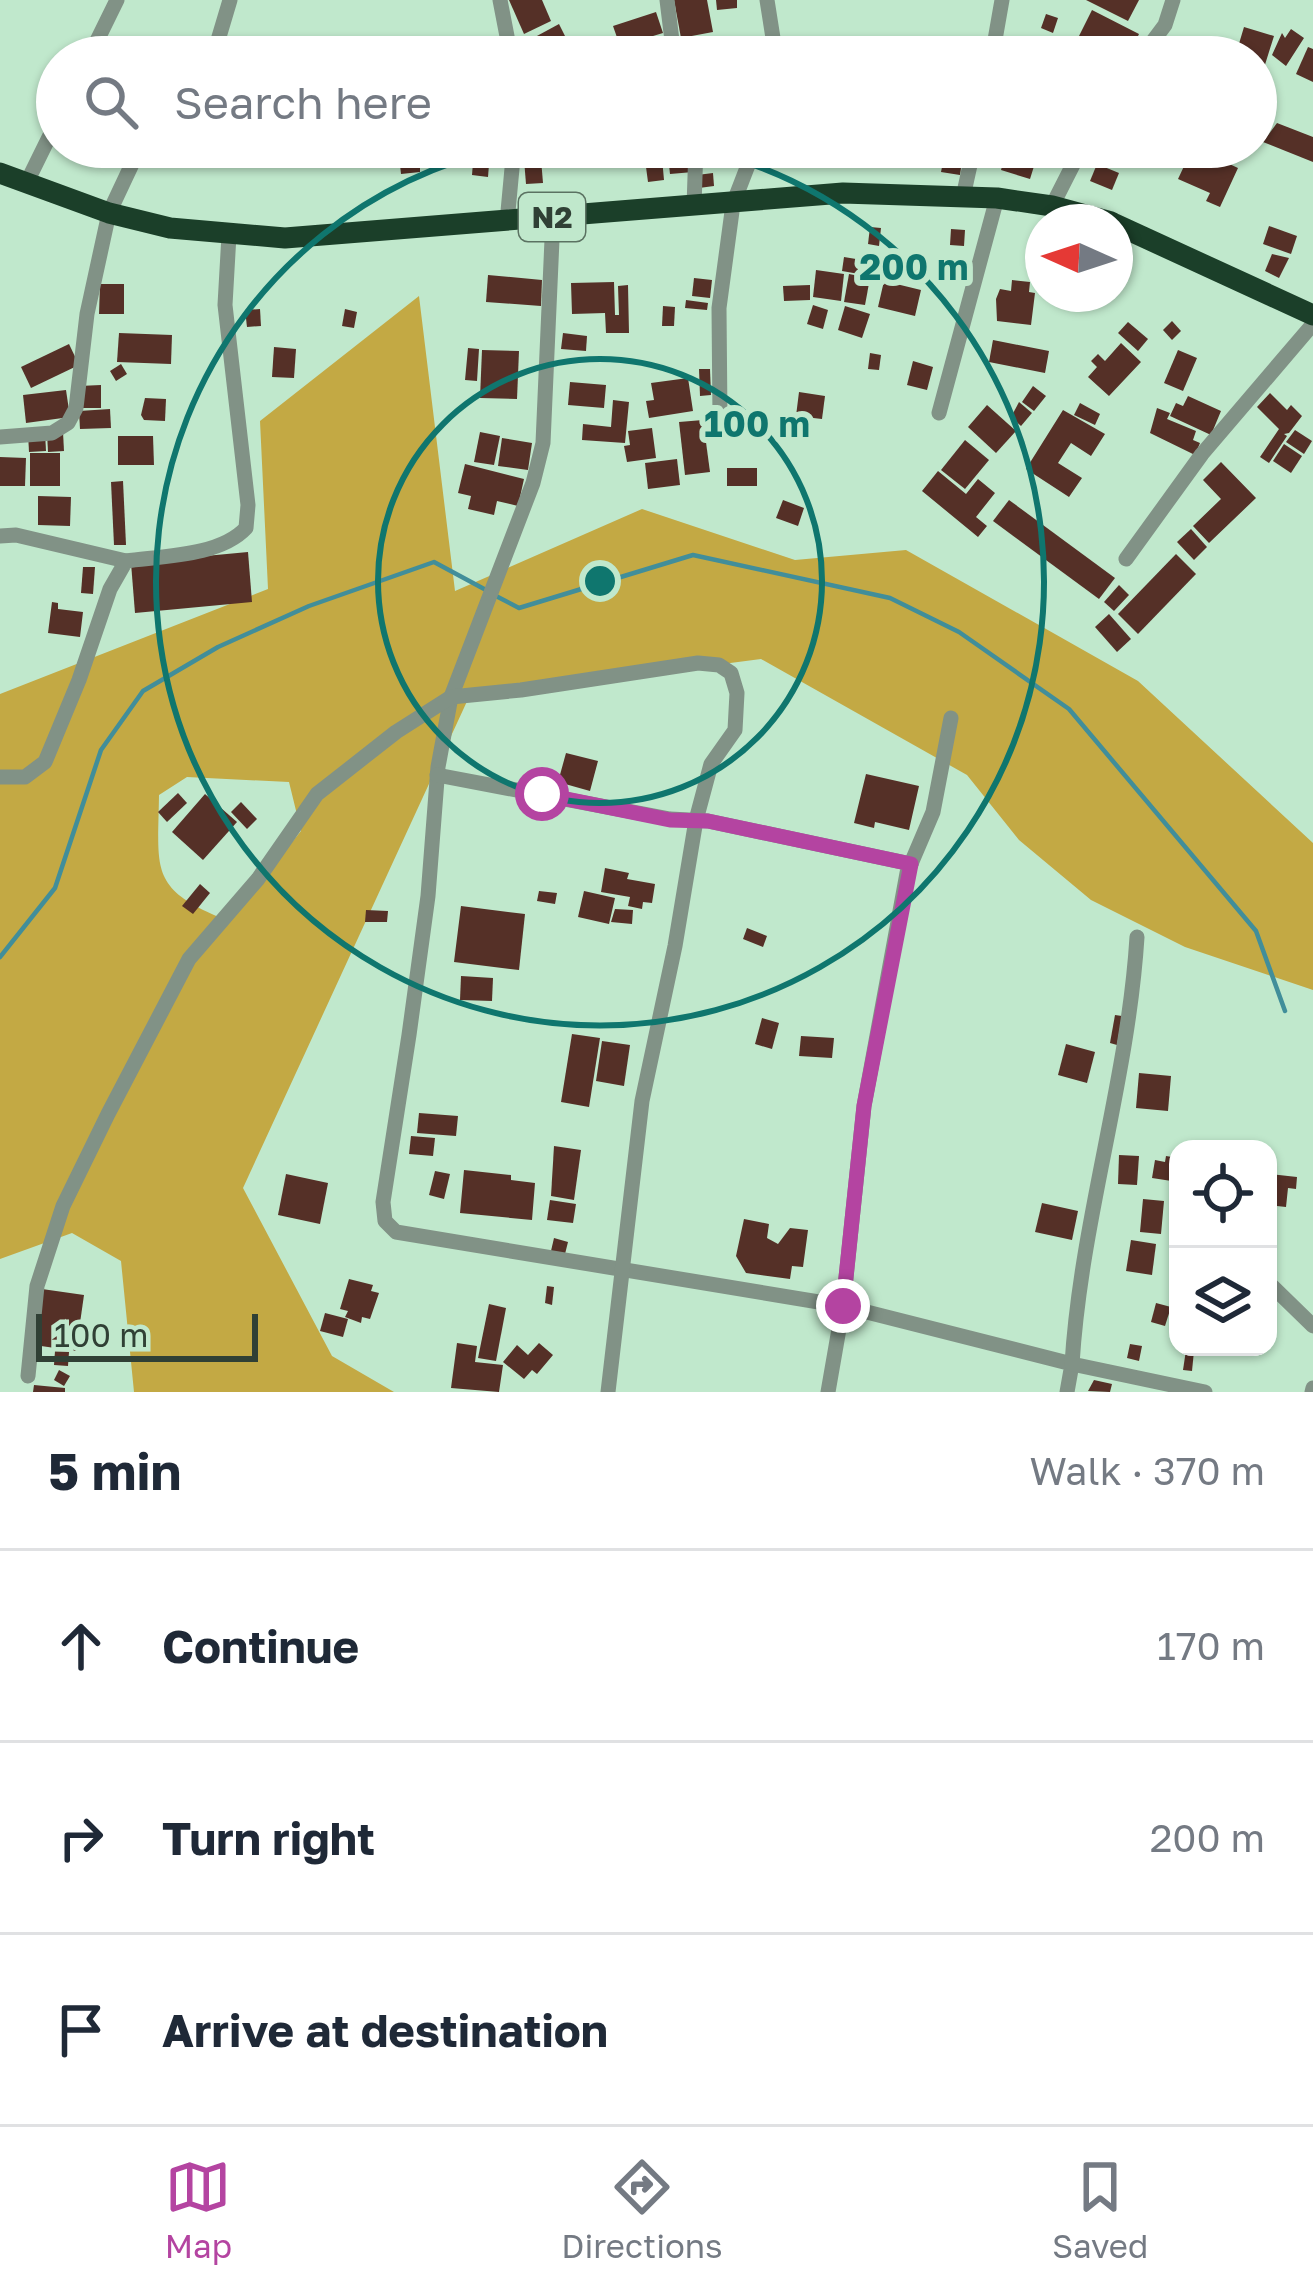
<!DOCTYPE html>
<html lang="en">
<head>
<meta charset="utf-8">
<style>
  body { margin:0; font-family:"Golos Text",sans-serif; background:#f2f2f3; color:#1f2937 }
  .controls { position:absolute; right:36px; bottom:36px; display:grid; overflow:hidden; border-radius:24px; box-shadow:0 3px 9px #0004 }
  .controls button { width:108px; height:108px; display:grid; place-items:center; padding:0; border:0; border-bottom:3px solid #e0e1e3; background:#fff; color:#1f2937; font:60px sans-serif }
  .compass { position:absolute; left:1025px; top:204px; width:108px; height:108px; border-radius:50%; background:#fff; box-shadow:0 3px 9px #0004; rotate:273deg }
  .scale { position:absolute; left:36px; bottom:30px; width:222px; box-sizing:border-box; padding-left:12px; border:6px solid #304035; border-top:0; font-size:33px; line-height:42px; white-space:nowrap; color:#304035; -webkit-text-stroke:9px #c0e8cc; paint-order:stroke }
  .stop { position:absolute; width:36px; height:36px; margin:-27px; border:9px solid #b444a1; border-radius:50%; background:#fff }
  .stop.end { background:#b444a1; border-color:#fff; box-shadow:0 3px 12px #0008 }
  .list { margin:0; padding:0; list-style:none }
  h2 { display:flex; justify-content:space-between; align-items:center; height:156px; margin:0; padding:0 48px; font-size:51px }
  h2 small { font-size:39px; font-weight:400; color:#747a83 }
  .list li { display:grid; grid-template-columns:78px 1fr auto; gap:36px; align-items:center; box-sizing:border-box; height:192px; padding:0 48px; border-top:3px solid #e0e1e3 }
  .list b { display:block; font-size:45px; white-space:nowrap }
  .list em { font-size:39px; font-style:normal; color:#747a83 }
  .icon { flex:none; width:66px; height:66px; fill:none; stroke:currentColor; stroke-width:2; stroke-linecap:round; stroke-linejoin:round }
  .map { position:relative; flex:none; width:1313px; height:1392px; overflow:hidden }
  .search { position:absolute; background:#fff; box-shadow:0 3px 9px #0004; left:36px; right:36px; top:36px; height:132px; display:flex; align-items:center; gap:30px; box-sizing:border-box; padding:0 42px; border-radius:66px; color:#747a83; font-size:45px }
  .sheet { height:732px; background:#fff }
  nav { display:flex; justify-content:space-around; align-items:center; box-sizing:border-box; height:168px; border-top:3px solid #e0e1e3; background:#fff; font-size:33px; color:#747a83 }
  nav a { display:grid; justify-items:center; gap:6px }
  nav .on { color:#b444a1 }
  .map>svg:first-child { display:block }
  .green { fill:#c3a944; fill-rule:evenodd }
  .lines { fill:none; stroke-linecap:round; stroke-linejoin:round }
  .stream { stroke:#418e9a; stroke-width:4.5 }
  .building { fill:#553027 }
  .minor { stroke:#819286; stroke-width:15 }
  .highway { stroke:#1b3f29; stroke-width:21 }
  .route { stroke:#b444a1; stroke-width:15 }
  .ring { fill:none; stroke:#0f766e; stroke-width:6 }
  .labels { text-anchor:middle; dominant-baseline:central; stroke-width:12; stroke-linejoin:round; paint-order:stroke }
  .shield { fill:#c0e8cc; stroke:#5b7262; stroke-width:3 }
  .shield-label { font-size:30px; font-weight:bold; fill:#304035 }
  .centre { fill:#0f766e; stroke:#c0e8cc; stroke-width:6 }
  .ring-label { font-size:36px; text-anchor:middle; font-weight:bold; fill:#0f766e; stroke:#c0e8cc; stroke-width:12; stroke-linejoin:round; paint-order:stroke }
</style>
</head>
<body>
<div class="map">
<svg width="1313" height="1392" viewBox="0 0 1313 1392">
  <rect width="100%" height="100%" fill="#c0e8cc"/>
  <path class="green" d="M419,296L455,591L642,509L795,560L906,550L1138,681L1313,843V990L1185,947L1091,900L1019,840L967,775L761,659L469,697L243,1188L332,1356L394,1392H134L121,1261L72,1233L0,1259V694L268,589L260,421ZM187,777L289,782L301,831L228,921C149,889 158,872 159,795Z"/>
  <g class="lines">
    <g class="stream">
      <polyline points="496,596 519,608 693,555 890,598 959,632 1069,709 1256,931 1285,1011"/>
      <polyline points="0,957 55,888 101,750 143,691 218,647 309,606 434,562 486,590"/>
    </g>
  </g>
  <g class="building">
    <polygon points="509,0 542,0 551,21 524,34"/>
    <polygon points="674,0 707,0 713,32 681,38"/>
    <polygon points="716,0 737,0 737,8 717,10"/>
    <polygon points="1086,0 1139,0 1128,21"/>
    <polygon points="1092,10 1139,34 1128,57 1111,48 1108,54 1078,38"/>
    <polygon points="656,12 663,33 620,46 613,26"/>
    <polygon points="1046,14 1058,18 1053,33 1041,28"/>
    <polygon points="559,24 571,48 555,57 531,57 524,43"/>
    <polygon points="1244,27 1274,36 1263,71 1256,68 1256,57 1235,57"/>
    <polygon points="1291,29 1304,38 1286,66 1272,55 1282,33 1285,38"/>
    <polygon points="658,40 662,57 629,57 627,48"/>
    <polygon points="1065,43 1078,52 1076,57 1061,57"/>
    <polygon points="824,45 824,57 798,57 798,46"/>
    <polygon points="1308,47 1313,49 1313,82 1296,74"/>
    <polygon points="1277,123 1313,137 1313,162 1263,142"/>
    <polygon points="398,147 429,147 431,166 420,167 420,172 401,174"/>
    <polygon points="523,147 540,147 543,183 526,184"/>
    <polygon points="544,147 569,147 569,154 544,155"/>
    <polygon points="572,147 601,147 602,167 573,168"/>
    <polygon points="611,147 636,147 638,163 613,166"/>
    <polygon points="644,147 661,147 664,180 648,182 646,167 643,167"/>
    <polygon points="667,147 691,147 693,172 670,174"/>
    <polygon points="699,147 740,147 740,161 700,164"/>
    <polygon points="771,147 797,147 798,165 779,166 778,151 771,152"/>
    <polygon points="799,147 827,147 828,150 800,154"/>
    <polygon points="872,147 884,147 884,164 871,163"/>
    <polygon points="907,147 922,147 921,161 907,161"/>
    <polygon points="924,147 942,147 941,168 924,167"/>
    <polygon points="983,147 1004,147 1002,162 981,159"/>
    <polygon points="1020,147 1040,147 1030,179 1001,170 1007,149 1018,153"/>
    <polygon points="1052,147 1067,147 1064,165 1049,162"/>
    <polygon points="1193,147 1238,168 1220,207 1206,201 1210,193 1178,179"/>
    <polygon points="474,150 490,152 488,177 472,175"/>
    <polygon points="955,153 963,154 960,175 941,172 944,157 955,158"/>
    <polygon points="1097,164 1119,173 1112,190 1090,181"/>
    <polygon points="713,173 714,186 699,188 697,175"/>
    <polygon points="1269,226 1297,236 1291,254 1263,244"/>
    <polygon points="870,227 881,228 879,246 868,244"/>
    <polygon points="951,229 965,230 964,246 950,245"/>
    <polygon points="1272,254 1289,258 1279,278 1265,271"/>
    <polygon points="844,257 862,260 859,274 842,271"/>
    <polygon points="943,261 960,265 957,278 939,274"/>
    <polygon points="816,270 844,274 841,301 813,297"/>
    <polygon points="849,274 870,278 865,305 844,302"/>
    <polygon points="488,275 542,280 541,306 486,302"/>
    <polygon points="694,278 712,280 710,298 692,296"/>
    <polygon points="1012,280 1030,282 1029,292 1035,293 1031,325 997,321 996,299 1000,289 1011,291"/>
    <polygon points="884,281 921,290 915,316 878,307"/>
    <polygon points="614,282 615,315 619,315 618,286 628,285 629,333 606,333 605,313 572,314 571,283"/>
    <polygon points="100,284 124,284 124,314 99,314"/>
    <polygon points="810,285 810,300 784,301 783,286"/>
    <polygon points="686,300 708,303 707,310 685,308"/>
    <polygon points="813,305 828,310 823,329 807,324"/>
    <polygon points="663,306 675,307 674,326 662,326"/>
    <polygon points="845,306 870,314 862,338 838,330"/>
    <polygon points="260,309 261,326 247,327 245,310"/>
    <polygon points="345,309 357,312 354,328 342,326"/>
    <polygon points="1172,321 1181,331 1172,340 1163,330"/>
    <polygon points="1128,322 1148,339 1138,351 1118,333"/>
    <polygon points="119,333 172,335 171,364 117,362"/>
    <polygon points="563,333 587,336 586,351 561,349"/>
    <polygon points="993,340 1049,351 1045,373 989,362"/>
    <polygon points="1121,343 1141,362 1109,396 1088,377 1097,367 1091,361 1098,354 1105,361"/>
    <polygon points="69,344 79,365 31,388 21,367"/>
    <polygon points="274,347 296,349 294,378 272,377"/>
    <polygon points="468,348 479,349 477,381 465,380"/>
    <polygon points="482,350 519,351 517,399 480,398"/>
    <polygon points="1178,350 1197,358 1183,391 1164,383"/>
    <polygon points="870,353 881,355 879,370 868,369"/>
    <polygon points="913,361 933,367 927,390 907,385"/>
    <polygon points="121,364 127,374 116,381 110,371"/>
    <polygon points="699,369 710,369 711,395 700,396"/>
    <polygon points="688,378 693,411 649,418 646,401 654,400 651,383"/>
    <polygon points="570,382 606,385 604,408 568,405"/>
    <polygon points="101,385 101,408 79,408 79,386"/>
    <polygon points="1033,386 1046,396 1034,411 1022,402"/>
    <polygon points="66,390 70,417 26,423 23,395"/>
    <polygon points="799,392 825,396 822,419 796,416"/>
    <polygon points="1270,393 1287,410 1291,405 1302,416 1289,433 1284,434 1287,436 1269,463 1260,457 1279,429 1257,407"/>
    <polygon points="1188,396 1221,411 1211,435 1170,416 1176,403 1183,406"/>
    <polygon points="145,398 166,399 165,421 144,420 141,415"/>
    <polygon points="613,400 629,402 625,443 582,440 583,424 611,427"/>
    <polygon points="1019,402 1032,413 1021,426 1011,417"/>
    <polygon points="1080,403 1100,414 1095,425 1074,415"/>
    <polygon points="987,405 1016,431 996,453 968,427"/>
    <polygon points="1157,408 1170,413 1167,419 1196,431 1193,440 1200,443 1195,455 1150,433"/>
    <polygon points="110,409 111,428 80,429 79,411"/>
    <polygon points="1063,410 1105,434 1091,456 1071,443 1058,463 1082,478 1069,497 1026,469"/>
    <polygon points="703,420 710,472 685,475 679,422"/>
    <polygon points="652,428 656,458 627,462 624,446 630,445 628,431"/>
    <polygon points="1295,430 1312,441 1304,454 1286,442"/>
    <polygon points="45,432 46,451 29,452 28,433"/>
    <polygon points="63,432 64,451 48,452 47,433"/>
    <polygon points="480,432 500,436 494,465 474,462"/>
    <polygon points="118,436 153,436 154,465 118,465"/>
    <polygon points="502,438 532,443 528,470 498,466"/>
    <polygon points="965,440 989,460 965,489 941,470"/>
    <polygon points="1284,444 1302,456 1291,473 1273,461"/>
    <rect x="30" y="453" width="30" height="33"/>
    <polygon points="0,457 26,458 25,486 0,486"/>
    <polygon points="677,459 680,485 648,489 645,463"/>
    <polygon points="1221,462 1256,498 1209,543 1193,526 1221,499 1203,480"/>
    <polygon points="465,464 524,479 518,506 497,501 494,515 468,509 471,496 458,493"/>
    <rect x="727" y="468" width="30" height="18"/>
    <polygon points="938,471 966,494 978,479 995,493 976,517 987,526 978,537 922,491"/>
    <polygon points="123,481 126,545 114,545 111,482"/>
    <polygon points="38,496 71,497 70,526 38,525"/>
    <polygon points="783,500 804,508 798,526 776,518"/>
    <polygon points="1009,500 1115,578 1099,599 993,521"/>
    <polygon points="1191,529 1207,547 1194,560 1177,542"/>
    <polygon points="248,552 252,602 135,613 131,563"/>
    <polygon points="1176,554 1196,574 1138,634 1118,614"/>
    <polygon points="83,567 95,567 93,594 81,593"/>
    <polygon points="1119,585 1129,595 1114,611 1104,602"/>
    <polygon points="52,602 58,603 58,609 83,612 80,637 48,633"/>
    <polygon points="1109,614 1131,639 1117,652 1095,627"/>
    <polygon points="566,753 598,761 590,791 558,782"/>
    <polygon points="866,774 919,786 909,830 875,822 874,828 854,823"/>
    <polygon points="178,793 187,803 167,822 158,812"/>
    <polygon points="205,794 237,822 203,860 172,832"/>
    <polygon points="241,802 257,819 247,829 231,812"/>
    <polygon points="605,868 629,873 627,879 655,884 652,903 643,902 642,909 628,906 630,897 601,892"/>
    <polygon points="200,884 210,893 193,914 182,906"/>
    <polygon points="539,891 557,893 555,904 537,901"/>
    <polygon points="584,891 615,898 609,924 578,917"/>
    <polygon points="461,906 525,914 519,970 454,962"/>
    <polygon points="615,909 633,910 632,924 611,922"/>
    <polygon points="366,910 388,911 387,922 365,922"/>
    <polygon points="747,928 767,936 763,947 743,939"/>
    <polygon points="461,976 493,978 492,1001 460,1000"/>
    <polygon points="1115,1015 1122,1016 1117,1045 1110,1043"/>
    <polygon points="762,1018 779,1023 772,1049 755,1044"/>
    <polygon points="572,1034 600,1038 589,1107 561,1102"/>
    <polygon points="801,1036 834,1038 832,1058 799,1056"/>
    <polygon points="602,1041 630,1045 624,1086 596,1081"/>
    <polygon points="1066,1044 1095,1052 1087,1083 1058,1075"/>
    <polygon points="1139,1073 1171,1076 1168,1111 1136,1108"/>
    <polygon points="419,1113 458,1116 456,1136 417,1133"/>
    <polygon points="411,1136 435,1138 433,1156 409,1154"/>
    <polygon points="554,1146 581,1150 574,1200 551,1196"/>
    <polygon points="1119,1155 1139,1156 1137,1185 1118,1184"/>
    <polygon points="1166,1156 1178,1158 1178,1182 1152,1178 1155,1160 1165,1162"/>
    <polygon points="464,1170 511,1175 511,1180 535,1183 532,1220 460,1213"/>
    <polygon points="435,1171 450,1174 444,1199 429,1195"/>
    <polygon points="286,1174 328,1183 320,1224 278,1215"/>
    <polygon points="1269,1174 1297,1177 1296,1189 1288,1188 1286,1207 1268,1205"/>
    <polygon points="1143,1199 1164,1201 1161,1234 1140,1232"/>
    <polygon points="550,1200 576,1204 573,1223 547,1220"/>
    <polygon points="1042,1203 1078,1211 1072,1240 1035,1232"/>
    <polygon points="744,1219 769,1224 767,1238 778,1244 790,1228 808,1230 803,1267 792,1266 790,1279 746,1273 736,1256"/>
    <polygon points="554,1238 568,1242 565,1254 551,1251"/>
    <polygon points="1131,1240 1156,1244 1152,1275 1126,1271"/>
    <polygon points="349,1279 373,1285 371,1291 379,1293 370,1319 362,1317 361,1323 345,1317 348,1311 340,1309"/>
    <polygon points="547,1286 554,1287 552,1305 545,1303"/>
    <polygon points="42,1289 84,1295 76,1351 34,1345"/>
    <polygon points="1156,1303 1171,1307 1165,1326 1151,1322"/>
    <polygon points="489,1304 506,1308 496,1361 478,1358"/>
    <polygon points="325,1313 348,1319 343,1337 320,1331"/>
    <polygon points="457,1343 477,1346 475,1362 503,1365 499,1392 451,1388"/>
    <polygon points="539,1343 553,1355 537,1374 532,1370 524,1379 503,1362 517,1345 528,1355"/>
    <polygon points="1130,1344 1142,1346 1139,1361 1127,1358"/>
    <polygon points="1186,1350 1194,1351 1192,1371 1183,1370"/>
    <polygon points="55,1351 69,1352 68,1366 54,1365"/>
    <polygon points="59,1370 70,1376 64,1386 54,1380"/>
    <polygon points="1094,1380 1112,1384 1110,1392 1088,1391"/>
    <polygon points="34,1385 65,1388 65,1392 33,1392"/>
  </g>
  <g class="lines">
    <g class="minor">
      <polyline points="500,0 511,57"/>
      <polyline points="667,0 674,57"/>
      <polyline points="767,0 776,57"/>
      <polyline points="89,57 117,0"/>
      <polyline points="213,57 230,0"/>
      <polyline points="992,57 1002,0"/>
      <polyline points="1141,57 1165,25 1173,0"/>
      <polyline points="26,184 57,121"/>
      <polyline points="963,197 974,147"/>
      <polyline points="694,206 696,147"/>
      <polyline points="1052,206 1082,147"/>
      <polyline points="553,217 543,443 533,483 451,697 438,767 428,896 409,1035 383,1202 385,1221 396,1232 843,1306 1072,1364 1067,1392"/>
      <polyline points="507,222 514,147"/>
      <polyline points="939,413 997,198"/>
      <polyline points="720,419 719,308 733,204 755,147"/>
      <polyline points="0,437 52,433 68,423 76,408 87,314 109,213 140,147"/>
      <polyline points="0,536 16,535 126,561"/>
      <polyline points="1126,559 1202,454 1313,324"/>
      <polyline points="437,775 670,819 708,821 911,864"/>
      <path d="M0,777H25L45,762L79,680L110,589L126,561C163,556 220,556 246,528L248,505L225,305L229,235"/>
      <path d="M1137,937C1128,1081 1081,1219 1072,1364L1205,1392"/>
      <polyline points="1268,1282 1313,1326"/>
      <polyline points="28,1376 37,1286 63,1206 108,1114 189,959 258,879 317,794 396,732 451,697 521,690 698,663 719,665 731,673 737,693 735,730 711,764 696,820 675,946 642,1101 608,1392"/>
      <polyline points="828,1392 843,1306 864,1106 907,873 933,812 951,718"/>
      <polyline points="1312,1392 1313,1388"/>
    </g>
    <g class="highway">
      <polyline points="0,173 109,213 170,228 285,238 843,193 997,198 1052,206 1111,222"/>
      <polyline points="1115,224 1313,315"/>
    </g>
  </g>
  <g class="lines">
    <polyline class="route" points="542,794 670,820 708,821 911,864 864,1106 843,1306"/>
  </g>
  <g class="ring">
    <circle cx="600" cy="581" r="222"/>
    <path d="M696 148A444 444 0 1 1 504 148"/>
  </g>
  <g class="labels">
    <rect class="shield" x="519" y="193" width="66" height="48" rx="9"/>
    <g class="shield-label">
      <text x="552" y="217">N2</text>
    </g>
  </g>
  <circle cx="600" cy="581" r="18" class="centre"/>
  <g class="ring-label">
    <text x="914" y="280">200 m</text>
    <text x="757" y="437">100 m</text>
  </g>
</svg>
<div class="controls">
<button><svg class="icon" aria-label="locate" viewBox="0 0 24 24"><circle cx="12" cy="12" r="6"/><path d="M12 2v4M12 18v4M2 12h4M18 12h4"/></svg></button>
<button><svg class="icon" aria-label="layers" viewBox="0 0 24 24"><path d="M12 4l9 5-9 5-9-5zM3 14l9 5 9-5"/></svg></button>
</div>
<svg class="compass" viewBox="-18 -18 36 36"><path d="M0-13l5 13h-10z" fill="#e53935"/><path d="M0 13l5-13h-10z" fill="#747a83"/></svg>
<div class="scale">100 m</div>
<div class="stop" style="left:542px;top:794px"></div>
<div class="stop end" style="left:843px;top:1306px"></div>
<div class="search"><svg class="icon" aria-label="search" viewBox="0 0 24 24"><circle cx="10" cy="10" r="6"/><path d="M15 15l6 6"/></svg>Search here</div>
</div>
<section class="sheet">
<h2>5 min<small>Walk · 370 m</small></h2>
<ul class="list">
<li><svg class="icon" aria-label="ahead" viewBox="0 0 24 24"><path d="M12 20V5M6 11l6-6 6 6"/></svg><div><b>Continue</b></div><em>170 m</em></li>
<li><svg class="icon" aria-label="right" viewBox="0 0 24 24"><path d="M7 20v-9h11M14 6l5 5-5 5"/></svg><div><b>Turn right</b></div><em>200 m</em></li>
<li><svg class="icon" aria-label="arrive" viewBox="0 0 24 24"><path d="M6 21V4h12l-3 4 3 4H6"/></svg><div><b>Arrive at destination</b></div></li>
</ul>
</section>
<nav>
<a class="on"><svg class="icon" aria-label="map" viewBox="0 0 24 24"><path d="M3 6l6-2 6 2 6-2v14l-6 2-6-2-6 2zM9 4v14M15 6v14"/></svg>Map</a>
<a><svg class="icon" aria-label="directions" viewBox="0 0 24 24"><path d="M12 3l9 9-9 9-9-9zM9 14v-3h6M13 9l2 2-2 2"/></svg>Directions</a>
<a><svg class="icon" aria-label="saved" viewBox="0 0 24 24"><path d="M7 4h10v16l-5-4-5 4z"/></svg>Saved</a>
</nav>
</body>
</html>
